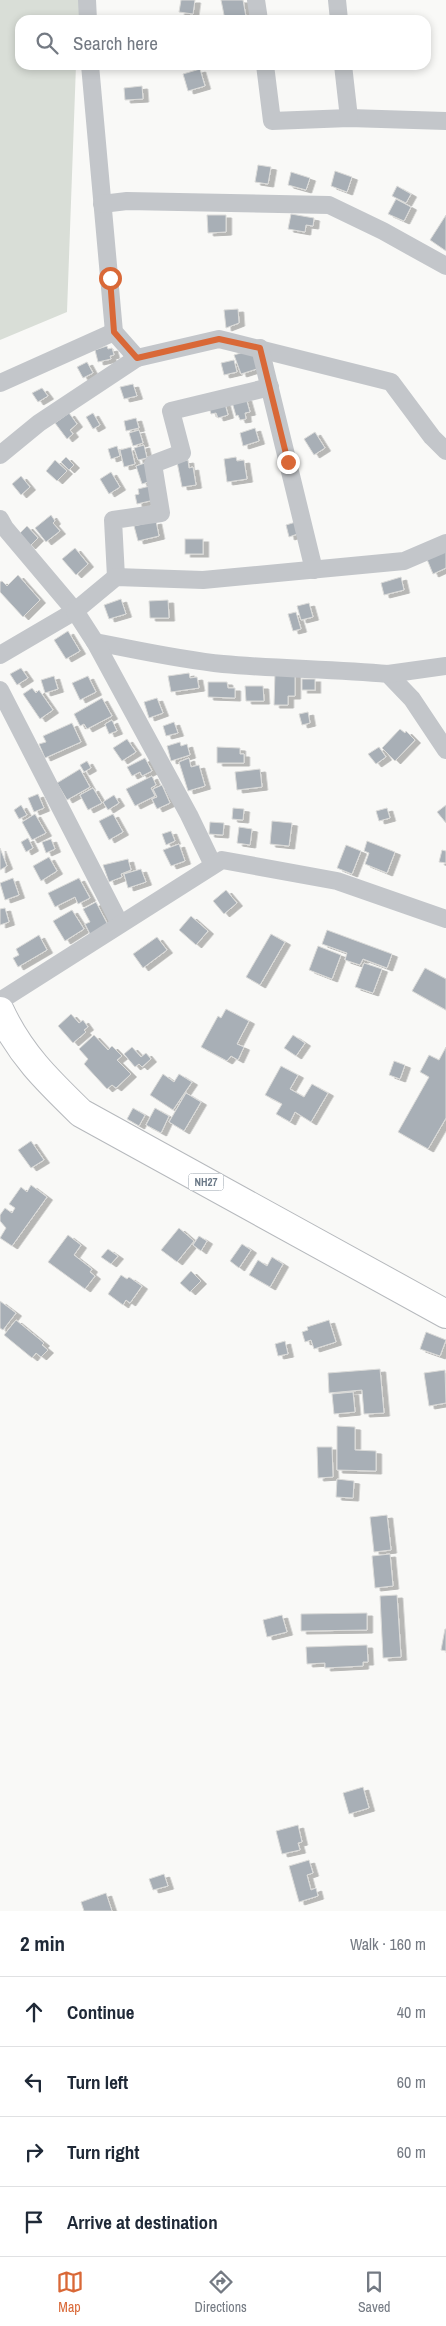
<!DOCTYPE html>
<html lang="en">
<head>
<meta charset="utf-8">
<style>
  body { margin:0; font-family:"Archivo Narrow",sans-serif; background:#f6f6f7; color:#1f2937 }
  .stop { position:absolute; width:15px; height:15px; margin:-11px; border:4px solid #d96837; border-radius:50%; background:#fff }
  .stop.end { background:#d96837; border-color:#fff; box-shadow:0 1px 5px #0008 }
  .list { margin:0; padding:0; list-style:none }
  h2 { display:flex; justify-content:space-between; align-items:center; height:65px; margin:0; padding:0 20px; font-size:21px }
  h2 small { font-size:16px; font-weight:400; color:#747a83 }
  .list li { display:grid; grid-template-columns:32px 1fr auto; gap:15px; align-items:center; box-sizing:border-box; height:70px; padding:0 20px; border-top:1px solid #e0e1e3 }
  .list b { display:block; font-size:19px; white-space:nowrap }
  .list em { font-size:16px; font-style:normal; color:#747a83 }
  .icon { flex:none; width:28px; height:28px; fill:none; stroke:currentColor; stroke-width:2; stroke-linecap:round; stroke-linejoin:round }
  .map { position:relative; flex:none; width:446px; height:1911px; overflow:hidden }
  .search { position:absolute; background:#fff; box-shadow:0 2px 8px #0003; left:15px; right:15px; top:15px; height:55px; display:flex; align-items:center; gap:12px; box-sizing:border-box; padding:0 18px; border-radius:15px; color:#747a83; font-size:19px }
  .sheet { height:345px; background:#fff }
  nav { display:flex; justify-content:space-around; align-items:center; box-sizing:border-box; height:70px; border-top:1px solid #e0e1e3; background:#fff; font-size:14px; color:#747a83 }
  nav a { display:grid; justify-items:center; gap:2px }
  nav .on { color:#d96837 }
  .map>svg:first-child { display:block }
  .green { fill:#d9ded7 }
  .building { fill:#a8afb6; stroke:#dbdbd9; filter:url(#shadow) }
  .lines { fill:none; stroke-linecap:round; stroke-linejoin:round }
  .highway-casing { stroke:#b6b9bd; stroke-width:30 }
  .street { stroke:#c3c6ca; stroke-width:18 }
  .highway { stroke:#fff; stroke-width:28 }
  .route { stroke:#d96837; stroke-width:6 }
  .labels { text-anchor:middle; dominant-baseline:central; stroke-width:5; stroke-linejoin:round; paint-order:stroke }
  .shield { fill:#fff; stroke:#97a0aa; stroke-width:1 }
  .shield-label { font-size:11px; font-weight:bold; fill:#6a7886 }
</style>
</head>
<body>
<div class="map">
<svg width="446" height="1911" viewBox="0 0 446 1911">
  <defs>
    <filter id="shadow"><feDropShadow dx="5.5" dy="3" stdDeviation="0" flood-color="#0004"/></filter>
  </defs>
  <rect width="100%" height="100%" fill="#f9f9f7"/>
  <polygon class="green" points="0,0 80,0 79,20 20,20 20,65 76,65 67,312 0,340"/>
  <g class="building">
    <polygon points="181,0 195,0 193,14 179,12"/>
    <polygon points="221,0 243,0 246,17 225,20"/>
    <polygon points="200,69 205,86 188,91 183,74"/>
    <polygon points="142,86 143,99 125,100 124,88"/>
    <polygon points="258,165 271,167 268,184 255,182"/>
    <polygon points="335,171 352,177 347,192 331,186"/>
    <polygon points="291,172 310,178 306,190 288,185"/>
    <polygon points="397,186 411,194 406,203 392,196"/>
    <polygon points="396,199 411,207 404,221 388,214"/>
    <polygon points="291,214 314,218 313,226 306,225 305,232 288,229"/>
    <polygon points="207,215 226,215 226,232 208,233"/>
    <polygon points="446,215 446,251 430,240"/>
    <polygon points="238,309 239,323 226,328 224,310"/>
    <polygon points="107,346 108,349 112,348 114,355 110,356 111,359 98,362 95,350"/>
    <polygon points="254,349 260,368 241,374 234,355"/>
    <polygon points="234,360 237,372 224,375 221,363"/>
    <polygon points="87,362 93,373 83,378 77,367"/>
    <polygon points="133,384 137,396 124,399 120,387"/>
    <polygon points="42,388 48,396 38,402 32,393"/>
    <polygon points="246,398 250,412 245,413 246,419 240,420 238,415 236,416 232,402"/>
    <polygon points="224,400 228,415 218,418 216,413 211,414 208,404"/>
    <polygon points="69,413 77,424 70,430 73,434 67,439 55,423"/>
    <polygon points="93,413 100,425 93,429 86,417"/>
    <polygon points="136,418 139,428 126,431 124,421"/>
    <polygon points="255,428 259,441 243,446 240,433"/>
    <polygon points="139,430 143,443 133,446 129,433"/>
    <polygon points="315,432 325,448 314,455 304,439"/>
    <polygon points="144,445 147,458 138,460 134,448"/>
    <polygon points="117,446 120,456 111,459 108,449"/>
    <polygon points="131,447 135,464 124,467 120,450"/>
    <polygon points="66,457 74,465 69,470 61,462"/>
    <polygon points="236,457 237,461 244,460 247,479 227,482 224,459"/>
    <polygon points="55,460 67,471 57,481 46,471"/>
    <polygon points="188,460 189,468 193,467 196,485 182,487 177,462"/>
    <polygon points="148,462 154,480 142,484 136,466"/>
    <polygon points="111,472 120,487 109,494 100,479"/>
    <polygon points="21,476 30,487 21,495 12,484"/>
    <polygon points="150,486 154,500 137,504 135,495 139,494 138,489"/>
    <polygon points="51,515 55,521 53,523 60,531 46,542 35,528"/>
    <polygon points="156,521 159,536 138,541 134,526"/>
    <polygon points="299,521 303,532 289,537 286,525"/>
    <polygon points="27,526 38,538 30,546 19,534"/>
    <rect x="185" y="539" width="18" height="15"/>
    <polygon points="75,548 88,564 76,575 62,559"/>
    <polygon points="446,549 446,568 433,574 426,557"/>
    <polygon points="18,575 40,600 23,617 0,592 0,582 2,581 7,586"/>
    <polygon points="401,577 404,590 384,595 381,583"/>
    <polygon points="121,599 126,614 109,619 104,605"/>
    <polygon points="168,600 169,618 150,618 149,601"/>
    <polygon points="309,603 313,617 301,620 297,606"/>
    <polygon points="296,612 301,629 293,631 288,614"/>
    <polygon points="68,631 80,651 66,659 54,640"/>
    <polygon points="21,668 28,678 17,685 10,674"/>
    <polygon points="275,672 295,673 295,696 288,696 288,705 274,705"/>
    <polygon points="189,673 190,678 197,677 199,688 171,692 168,676"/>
    <polygon points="54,676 58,689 45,693 41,680"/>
    <polygon points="88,676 96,692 80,700 72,683"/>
    <rect x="302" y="679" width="13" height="11"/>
    <polygon points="208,682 227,682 228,688 235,688 235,698 208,697"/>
    <polygon points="245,686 263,686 264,701 246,701"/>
    <polygon points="32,688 36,693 39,690 53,710 40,719 23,694"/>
    <polygon points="102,698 112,716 87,729 84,724 80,726 74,714"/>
    <polygon points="157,698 163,713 149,718 144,702"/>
    <polygon points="308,712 310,723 302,725 299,714"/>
    <polygon points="112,720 117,731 109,734 105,724"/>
    <polygon points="174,722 178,733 166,736 163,726"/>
    <polygon points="72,723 81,742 45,758 39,744 46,742 43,736"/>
    <polygon points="400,729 405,733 406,731 415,740 395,761 382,748"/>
    <polygon points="127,739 136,752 122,761 113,748"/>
    <polygon points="180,742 181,746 187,744 190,755 171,761 167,746"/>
    <polygon points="217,747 240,748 240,754 244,754 244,763 217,763"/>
    <polygon points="379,747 386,757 376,764 368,754"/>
    <polygon points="145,758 152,771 142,776 140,772 132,776 127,767"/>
    <polygon points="189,758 191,767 199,765 205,786 188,791 179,762"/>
    <polygon points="87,761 91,768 84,772 80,765"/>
    <polygon points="80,769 90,787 67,800 57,783"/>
    <polygon points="260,769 262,787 237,790 235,772"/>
    <polygon points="152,776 156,785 151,788 155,796 135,806 126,789"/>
    <polygon points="162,785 170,803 157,809 152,799 157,797 153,789"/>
    <polygon points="93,788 102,803 88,810 80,795"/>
    <polygon points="38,794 44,808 34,812 28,798"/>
    <polygon points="114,795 119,803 108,810 103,802"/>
    <polygon points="21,805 27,815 19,819 14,810"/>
    <polygon points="446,805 446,823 437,812"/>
    <polygon points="233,808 244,809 243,820 232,819"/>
    <polygon points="387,808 390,818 379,821 376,811"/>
    <polygon points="35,814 46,833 32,840 22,822"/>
    <polygon points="113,814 123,832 109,840 99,821"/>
    <polygon points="272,821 292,823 289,846 270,844"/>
    <polygon points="210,822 224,823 223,835 209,834"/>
    <polygon points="239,827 252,829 250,845 237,843"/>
    <polygon points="171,831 175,841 166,845 162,834"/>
    <polygon points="28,838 33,848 26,852 21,842"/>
    <polygon points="51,839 55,849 46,853 42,842"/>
    <polygon points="367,841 395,852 387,873 365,864 369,853 364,851"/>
    <polygon points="179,844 185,861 171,866 163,850"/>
    <polygon points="346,845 361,851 352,874 337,868"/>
    <polygon points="0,848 7,866 0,870"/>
    <polygon points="442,850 446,851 446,863 439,862"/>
    <polygon points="49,857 57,871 41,881 33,866"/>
    <polygon points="128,859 131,870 121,874 122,877 109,882 103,865"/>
    <polygon points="141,869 146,882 128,888 124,874"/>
    <polygon points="13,878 19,895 5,900 0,883"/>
    <polygon points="79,878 90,898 78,904 75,897 55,907 48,893"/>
    <polygon points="226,890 237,903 224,914 213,901"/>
    <polygon points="96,902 109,927 91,936 85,924 90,922 83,909"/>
    <polygon points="5,908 9,922 0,925 0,909"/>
    <polygon points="72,910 84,929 65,941 53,921"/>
    <polygon points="191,916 208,931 196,945 179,930"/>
    <polygon points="327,930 392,954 387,968 363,959 360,965 345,960 347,953 322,944"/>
    <polygon points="271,934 285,942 260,985 246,977"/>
    <polygon points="39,935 47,950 18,967 13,958 19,955 16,949"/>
    <polygon points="157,937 167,950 143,968 133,954"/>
    <polygon points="318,946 341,955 332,979 309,970"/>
    <polygon points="364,963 382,969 373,993 355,987"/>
    <polygon points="425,968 446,979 446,1010 412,991"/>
    <polygon points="226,1009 249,1021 237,1044 244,1047 238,1060 231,1056 227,1061 201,1047 218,1016 221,1018"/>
    <polygon points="71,1014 79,1023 83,1020 88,1027 84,1030 86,1032 73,1043 58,1026"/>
    <polygon points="94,1035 108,1050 112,1046 122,1056 117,1060 131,1074 116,1088 112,1085 107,1089 84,1064 88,1059 79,1049"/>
    <polygon points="293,1035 305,1043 296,1056 284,1048"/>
    <polygon points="132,1047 141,1057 146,1053 151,1059 142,1067 139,1064 135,1067 124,1054"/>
    <polygon points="446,1047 446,1118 428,1149 398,1132 429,1077 420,1072 429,1055 439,1060"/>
    <polygon points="394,1061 405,1065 400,1079 389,1075"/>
    <polygon points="281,1066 298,1075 290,1089 304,1097 312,1084 328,1093 311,1122 295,1112 290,1122 276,1114 282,1104 265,1095"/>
    <polygon points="163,1074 174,1082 179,1074 192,1082 173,1110 150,1095"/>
    <polygon points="186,1093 201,1102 184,1131 169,1122"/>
    <polygon points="133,1108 145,1115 139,1126 127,1119"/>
    <polygon points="155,1108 169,1116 161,1133 146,1125"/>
    <polygon points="31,1141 44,1160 31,1168 18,1150"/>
    <polygon points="31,1185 47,1197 12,1246 0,1238 6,1228 0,1221 0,1215 5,1208 12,1213 15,1208 9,1204 21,1187 27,1192"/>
    <polygon points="179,1228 194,1241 177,1262 161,1250"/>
    <polygon points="68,1235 81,1245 74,1255 92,1269 90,1272 95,1276 85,1289 48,1262"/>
    <polygon points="199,1236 207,1241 201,1251 193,1245"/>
    <polygon points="242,1244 251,1250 239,1268 230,1261"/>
    <polygon points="108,1249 118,1256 111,1264 101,1257"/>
    <polygon points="272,1257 283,1264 270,1287 249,1275 258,1260 267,1266"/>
    <polygon points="191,1271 201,1281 190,1292 180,1283"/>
    <polygon points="121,1275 127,1279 129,1277 142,1286 130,1303 126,1300 123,1305 108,1294"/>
    <polygon points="0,1301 16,1313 3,1330 0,1328"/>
    <polygon points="16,1320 44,1343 42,1345 48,1350 41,1357 36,1353 32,1358 4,1335"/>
    <polygon points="329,1320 336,1342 314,1349 311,1340 305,1342 302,1332 308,1330 307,1327"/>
    <polygon points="426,1332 446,1340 440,1356 420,1349"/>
    <polygon points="285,1341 288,1354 278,1356 275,1344"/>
    <polygon points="380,1369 384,1413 364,1414 362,1390 329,1393 328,1373"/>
    <polygon points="445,1370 446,1403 429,1406 424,1373"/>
    <polygon points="353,1392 355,1412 334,1414 332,1394"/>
    <polygon points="337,1426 355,1427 355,1450 376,1451 376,1471 337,1470"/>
    <polygon points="317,1447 332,1447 333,1477 318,1478"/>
    <polygon points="337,1479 354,1481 353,1498 336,1497"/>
    <polygon points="387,1515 391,1550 374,1552 370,1517"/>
    <polygon points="390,1554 393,1586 375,1588 372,1556"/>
    <polygon points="397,1595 401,1657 383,1658 380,1596"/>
    <polygon points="367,1613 367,1630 301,1631 301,1614"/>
    <polygon points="282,1615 287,1632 267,1637 263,1620"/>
    <polygon points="445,1629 446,1629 446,1651 441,1650"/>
    <polygon points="367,1645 368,1662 363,1662 363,1666 325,1668 325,1663 307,1664 306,1647"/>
    <polygon points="363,1787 369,1808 349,1814 343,1793"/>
    <polygon points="298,1825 302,1842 298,1843 300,1850 282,1854 276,1831"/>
    <polygon points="309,1860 313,1873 307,1875 311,1890 316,1888 318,1896 299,1902 289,1866"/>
    <polygon points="164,1874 168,1886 153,1890 149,1879"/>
    <polygon points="106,1893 112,1911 84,1911 81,1902"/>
  </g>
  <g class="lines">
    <defs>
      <path id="highway" d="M0,1011C20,1054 47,1080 81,1113L446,1314"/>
    </defs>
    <use href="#highway" class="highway-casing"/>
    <g class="street">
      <polyline points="87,0 88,20"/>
      <polyline points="256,0 259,20"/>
      <polyline points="337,0 339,20"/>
      <polyline points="90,65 114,332 137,358 219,339 391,382 432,437 446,451"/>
      <polyline points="265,65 272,121 349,118 446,121"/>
      <polyline points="343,65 349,118"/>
      <polyline points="102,204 127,201 329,205 383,231 446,266"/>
      <polyline points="260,348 314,570"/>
      <polyline points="0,383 114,332"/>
      <polyline points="0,455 39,423 137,358"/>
      <polyline points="0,519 5,528 75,611 0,655"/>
      <polyline points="116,577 113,520 161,513 153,464 182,453 171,411 270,387"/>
      <path d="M95,642C137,650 181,660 223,664C278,669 333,669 388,674L412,699L446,750"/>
      <polyline points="388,674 446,666"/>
      <polyline points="0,690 120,924"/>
      <polyline points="213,865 189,815 95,642 75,611 116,577 203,580 404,561 446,543"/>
      <polyline points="0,1001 222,860 337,881 446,919"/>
    </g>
    <use href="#highway" class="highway"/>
  </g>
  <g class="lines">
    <polyline class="route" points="110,278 114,332 137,358 219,339 260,348 288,462"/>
  </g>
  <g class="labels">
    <rect class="shield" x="188.5" y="1173.5" width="35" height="17" rx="4"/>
    <g class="shield-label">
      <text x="206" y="1182">NH27</text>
    </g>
  </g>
</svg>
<div class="stop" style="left:110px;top:278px"></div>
<div class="stop end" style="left:288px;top:462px"></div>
<div class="search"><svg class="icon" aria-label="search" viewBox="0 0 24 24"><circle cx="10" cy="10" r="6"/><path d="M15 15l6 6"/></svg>Search here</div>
</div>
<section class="sheet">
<h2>2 min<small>Walk · 160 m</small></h2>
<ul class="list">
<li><svg class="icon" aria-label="ahead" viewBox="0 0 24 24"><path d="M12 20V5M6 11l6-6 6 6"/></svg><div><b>Continue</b></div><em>40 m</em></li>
<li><svg class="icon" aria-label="left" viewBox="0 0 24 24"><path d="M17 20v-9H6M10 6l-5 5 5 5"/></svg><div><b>Turn left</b></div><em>60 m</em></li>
<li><svg class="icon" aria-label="right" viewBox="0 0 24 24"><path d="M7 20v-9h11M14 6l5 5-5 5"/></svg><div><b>Turn right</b></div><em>60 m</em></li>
<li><svg class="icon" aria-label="arrive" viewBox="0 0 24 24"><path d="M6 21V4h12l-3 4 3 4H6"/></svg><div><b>Arrive at destination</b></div></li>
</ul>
</section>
<nav>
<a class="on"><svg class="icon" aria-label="map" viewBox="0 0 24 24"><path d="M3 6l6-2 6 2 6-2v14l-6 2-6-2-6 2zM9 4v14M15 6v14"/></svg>Map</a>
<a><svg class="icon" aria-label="directions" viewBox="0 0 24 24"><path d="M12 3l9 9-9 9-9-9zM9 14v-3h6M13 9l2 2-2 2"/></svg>Directions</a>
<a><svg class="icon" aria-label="saved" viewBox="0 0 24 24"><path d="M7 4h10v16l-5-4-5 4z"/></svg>Saved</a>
</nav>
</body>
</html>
